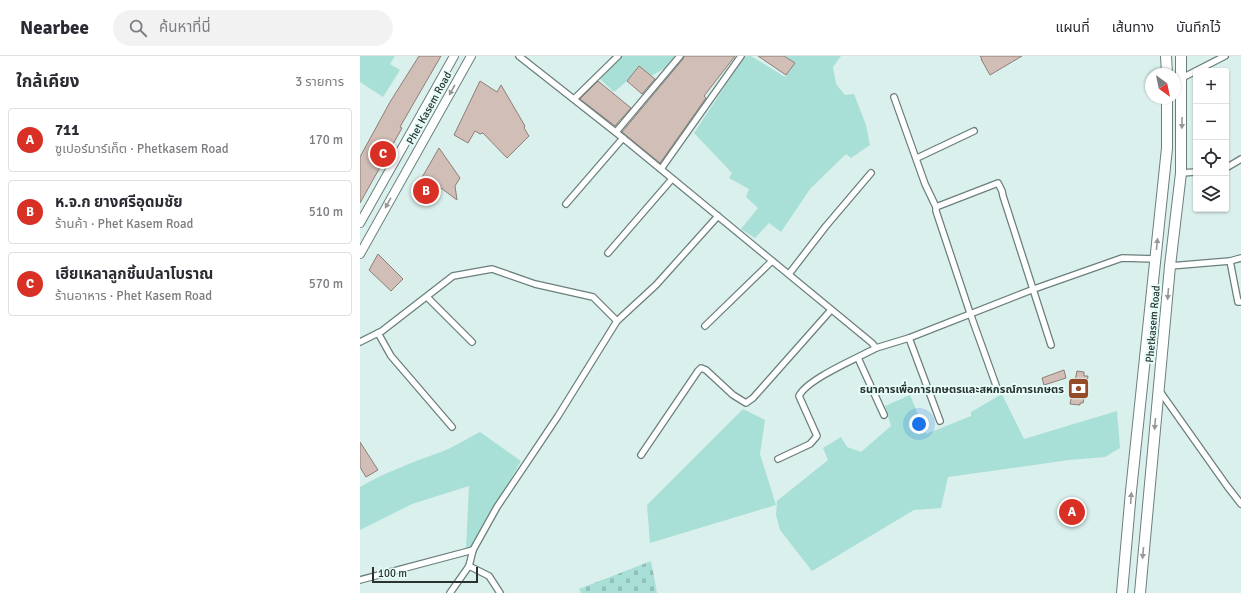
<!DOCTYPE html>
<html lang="th">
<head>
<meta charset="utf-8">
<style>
  body { margin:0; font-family:Signika,"Noto Sans Thai",sans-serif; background:#f2f2f3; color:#2b2b33 }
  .controls { position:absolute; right:12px; top:12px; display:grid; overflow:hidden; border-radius:4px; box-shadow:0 1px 3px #0004 }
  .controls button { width:36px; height:36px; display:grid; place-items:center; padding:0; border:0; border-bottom:1px solid #e1e1e2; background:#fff; color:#2b2b33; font:20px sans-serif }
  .compass { position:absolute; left:785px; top:12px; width:36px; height:36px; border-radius:50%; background:#fff; box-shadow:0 1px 3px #0004; rotate:147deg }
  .scale { position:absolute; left:12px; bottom:10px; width:106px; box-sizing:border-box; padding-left:4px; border:2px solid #2a3331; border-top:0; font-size:11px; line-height:14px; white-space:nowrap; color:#2a3331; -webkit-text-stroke:3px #e7fdf9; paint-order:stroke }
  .you { position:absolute; left:559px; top:368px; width:14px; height:14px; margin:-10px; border:3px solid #fff; border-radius:50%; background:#1a73e8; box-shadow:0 0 0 6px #1a73e833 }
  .badge { display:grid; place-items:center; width:26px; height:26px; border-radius:50%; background:#d93025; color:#fff; font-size:13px; font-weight:700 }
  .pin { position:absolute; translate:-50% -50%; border:2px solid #fff; box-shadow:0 1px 4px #0006 }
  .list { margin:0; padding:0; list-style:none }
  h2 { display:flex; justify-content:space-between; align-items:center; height:52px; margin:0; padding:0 16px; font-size:17px }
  h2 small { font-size:13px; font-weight:400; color:#7c7c81 }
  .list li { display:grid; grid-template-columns:26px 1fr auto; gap:12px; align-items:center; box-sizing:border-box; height:64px; margin:0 8px 8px; padding:0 8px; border:1px solid #e1e1e2; border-radius:4px }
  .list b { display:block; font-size:15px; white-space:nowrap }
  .list p { margin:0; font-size:13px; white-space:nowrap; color:#7c7c81 }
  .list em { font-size:13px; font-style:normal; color:#7c7c81 }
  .icon { flex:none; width:22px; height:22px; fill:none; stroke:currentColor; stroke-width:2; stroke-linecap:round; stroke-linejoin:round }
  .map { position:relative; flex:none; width:881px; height:537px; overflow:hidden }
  header { display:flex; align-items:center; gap:24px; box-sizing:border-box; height:56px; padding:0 20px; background:#fff; border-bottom:1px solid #e1e1e2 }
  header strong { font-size:19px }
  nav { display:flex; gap:22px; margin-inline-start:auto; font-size:14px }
  .search { width:280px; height:36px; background:#f2f2f3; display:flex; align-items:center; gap:10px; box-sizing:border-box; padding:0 14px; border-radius:22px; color:#7c7c81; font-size:15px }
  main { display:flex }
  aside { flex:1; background:#fff }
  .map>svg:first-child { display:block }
  .green { fill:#a8dfd6 }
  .cemetery { fill:url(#cemetery-stones) }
  .building { fill:#d1beb6; stroke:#8f7e77 }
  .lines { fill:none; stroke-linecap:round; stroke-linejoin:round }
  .street-casing { stroke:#6b7f7c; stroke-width:8 }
  .secondary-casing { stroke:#6b7f7c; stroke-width:10 }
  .highway-casing { stroke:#6b7f7c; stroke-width:12 }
  .street { stroke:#fff; stroke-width:5.5 }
  .secondary { stroke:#fff; stroke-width:8 }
  .highway { stroke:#fff; stroke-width:10 }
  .oneway { fill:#949998 }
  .labels { text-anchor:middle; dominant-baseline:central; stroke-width:4; stroke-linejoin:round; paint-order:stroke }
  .street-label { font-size:11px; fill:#2a3331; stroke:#e7fdf9 }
  .poi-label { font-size:11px; font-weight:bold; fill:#2a3331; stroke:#e7fdf9; text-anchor:end }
</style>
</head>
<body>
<header>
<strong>Nearbee</strong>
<div class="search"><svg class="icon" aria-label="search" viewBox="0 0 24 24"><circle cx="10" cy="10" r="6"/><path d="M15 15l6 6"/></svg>ค้นหาที่นี่</div>
<nav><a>แผนที่</a><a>เส้นทาง</a><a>บันทึกไว้</a></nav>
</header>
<main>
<aside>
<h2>ใกล้เคียง<small>3 รายการ</small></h2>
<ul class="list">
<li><span class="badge">A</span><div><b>711</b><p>ซูเปอร์มาร์เก็ต · Phetkasem Road</p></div><em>170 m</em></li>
<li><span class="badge">B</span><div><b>ห.จ.ก ยางศรีอุดมชัย</b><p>ร้านค้า · Phet Kasem Road</p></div><em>510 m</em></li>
<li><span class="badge">C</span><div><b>เฮียเหลาลูกชิ้นปลาโบราณ</b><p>ร้านอาหาร · Phet Kasem Road</p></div><em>570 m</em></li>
</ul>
</aside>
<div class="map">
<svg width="881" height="537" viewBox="0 0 881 537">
  <defs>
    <pattern id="cemetery-stones" width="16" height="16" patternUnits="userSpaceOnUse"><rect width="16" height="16" fill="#a8dfd6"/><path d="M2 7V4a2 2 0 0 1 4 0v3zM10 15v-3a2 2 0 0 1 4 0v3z" fill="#91c0b8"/></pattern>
  </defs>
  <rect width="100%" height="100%" fill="#daf0ec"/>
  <g class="green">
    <polygon points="0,0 35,0 30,8 40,14 23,41 0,26"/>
    <polygon points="261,0 315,0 305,12 291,20 279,11 267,25 254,36 239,22"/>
    <polygon points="385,0 391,0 425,21 435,7 425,0 481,0 473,11 476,28 485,39 494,38 506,69 510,89 491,102 486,98 450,133 421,176 409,167 395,182 381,173 398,152 386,141 389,133 369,122 372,117 334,77"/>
    <polygon points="642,338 664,383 757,355 760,392 745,401 709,404 588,421 581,452 554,454 452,515 420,474 416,459 417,445 468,404 463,392 481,381 487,391 501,396 531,370 525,350 550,339 566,378 611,360 611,356"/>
    <polygon points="383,353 405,364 400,398 416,449 290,487 287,449"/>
    <path d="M120,376L161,405L112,491L106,493L109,430L52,448L0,474V431C26,416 53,406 81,396C95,391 107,382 120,376Z"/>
  </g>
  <polygon class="cemetery" points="291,505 297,537 221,537 219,533"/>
  <g class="building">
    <polygon points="59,0 81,0 48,57 40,71 42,72 0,147 0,101 30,46"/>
    <polygon points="324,0 375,0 344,40 346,42 300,107 262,76 323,3"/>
    <polygon points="398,0 424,0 435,7 426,19"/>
    <polygon points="620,0 662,0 630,19 621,3 622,3"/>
    <polygon points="279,10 295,23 282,38 267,25"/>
    <polygon points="120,25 137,36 141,29 165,70 164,72 169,80 147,102 123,77 120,78 115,75 108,87 94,79"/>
    <polygon points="238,25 271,52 255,70 220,43"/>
    <polygon points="79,92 100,122 95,130 97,144 81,132 70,148 53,137"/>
    <polygon points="18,198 43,223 31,235 9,214"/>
    <polygon points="704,314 706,322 684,329 682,322"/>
    <polygon points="717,315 724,316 724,320 728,320 723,347 720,347 720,349 710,348"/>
    <polygon points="0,386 18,414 6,421 0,411"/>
  </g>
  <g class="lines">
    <defs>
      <g id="street">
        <polyline points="159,0 263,82 512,287 516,292 549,282 674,233 762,202 796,203"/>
        <polyline points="822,22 865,0"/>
        <polyline points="534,41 565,128 576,151 576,155 610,257 637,332"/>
        <polyline points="214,43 258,0"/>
        <polyline points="256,76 320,0"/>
        <polyline points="557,102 614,75"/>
        <polyline points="866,112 881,103"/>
        <polyline points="301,113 381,0"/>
        <polyline points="821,117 836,116"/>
        <polyline points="206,148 263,82"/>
        <polyline points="576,151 638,127 642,135 643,140 691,289"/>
        <polyline points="248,197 312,123"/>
        <polyline points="870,205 878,246 881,246"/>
        <polyline points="810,210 870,205 881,202"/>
        <polyline points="429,218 466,170 511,117"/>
        <polyline points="67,241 112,286"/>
        <polyline points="345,270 412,205"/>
        <polyline points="18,277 31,300 92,371"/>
        <polyline points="549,282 580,365"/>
        <polyline points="0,286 22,275 93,220 132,213 175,228 233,241 257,265"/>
        <polyline points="498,302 524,359"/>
        <polyline points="799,334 867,430 881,448"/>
        <polyline points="281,399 338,315 341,312 346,314 373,339 386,347 393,342 471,254"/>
        <path d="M418,403L450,388L457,380L439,340C447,323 498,302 516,292"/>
        <polyline points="109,510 129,520 140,537"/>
        <polyline points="0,524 113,494"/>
        <polyline points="90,537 109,510 113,494 137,451 198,360 257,265 296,229 358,160"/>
      </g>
      <g id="secondary">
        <polyline points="0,167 94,0"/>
        <polyline points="0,198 111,0"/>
      </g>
      <g id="highway">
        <polyline points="806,0 807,18"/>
        <polyline points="762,537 771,435 807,92 807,42"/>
        <polyline points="780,537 810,210 821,117 821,0"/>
      </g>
    </defs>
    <use href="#street" class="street-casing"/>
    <use href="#secondary" class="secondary-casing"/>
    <use href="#highway" class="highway-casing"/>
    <use href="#street" class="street"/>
    <use href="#secondary" class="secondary"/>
    <use href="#highway" class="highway"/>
  </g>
  <defs><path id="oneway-solid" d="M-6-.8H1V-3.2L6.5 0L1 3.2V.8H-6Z"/></defs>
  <g class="oneway">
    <use href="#oneway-solid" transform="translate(92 34) rotate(119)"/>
    <use href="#oneway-solid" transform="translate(822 67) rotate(91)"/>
    <use href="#oneway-solid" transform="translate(28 147) rotate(119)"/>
    <use href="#oneway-solid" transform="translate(797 188) rotate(-84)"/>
    <use href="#oneway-solid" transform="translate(808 238) rotate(95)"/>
    <use href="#oneway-solid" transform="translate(795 368) rotate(95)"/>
    <use href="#oneway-solid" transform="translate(771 442) rotate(-86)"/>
    <use href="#oneway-solid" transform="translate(783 497) rotate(95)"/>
  </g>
  <defs>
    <symbol id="bank-square" viewBox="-11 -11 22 22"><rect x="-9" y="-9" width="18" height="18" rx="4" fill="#934b28" stroke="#e7fdf9"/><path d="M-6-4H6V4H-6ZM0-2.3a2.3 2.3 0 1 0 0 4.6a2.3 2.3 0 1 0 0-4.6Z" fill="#fff"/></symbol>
  </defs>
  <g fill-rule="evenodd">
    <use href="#bank-square" x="706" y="320" width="25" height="25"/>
  </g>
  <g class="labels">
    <g class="street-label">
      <text transform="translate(69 52) rotate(-61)">Phet Kasem Road</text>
      <text transform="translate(793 268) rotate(-85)">Phetkasem Road</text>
    </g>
    <g class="poi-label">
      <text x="704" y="333">ธนาคารเพื่อการเกษตรและสหกรณ์การเกษตร</text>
    </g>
  </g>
</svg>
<div class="controls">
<button>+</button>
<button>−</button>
<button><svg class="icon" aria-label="locate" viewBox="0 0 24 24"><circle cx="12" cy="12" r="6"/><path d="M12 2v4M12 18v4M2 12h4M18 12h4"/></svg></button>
<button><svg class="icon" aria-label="layers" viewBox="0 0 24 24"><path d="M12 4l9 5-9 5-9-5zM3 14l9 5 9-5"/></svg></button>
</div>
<svg class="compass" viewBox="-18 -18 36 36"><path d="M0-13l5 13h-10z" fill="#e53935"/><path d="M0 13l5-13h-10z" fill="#7c7c81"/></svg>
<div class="scale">100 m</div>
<div class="you"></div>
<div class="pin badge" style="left:712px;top:456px">A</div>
<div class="pin badge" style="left:66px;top:135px">B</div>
<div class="pin badge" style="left:23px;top:98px">C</div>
</div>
</main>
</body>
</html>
